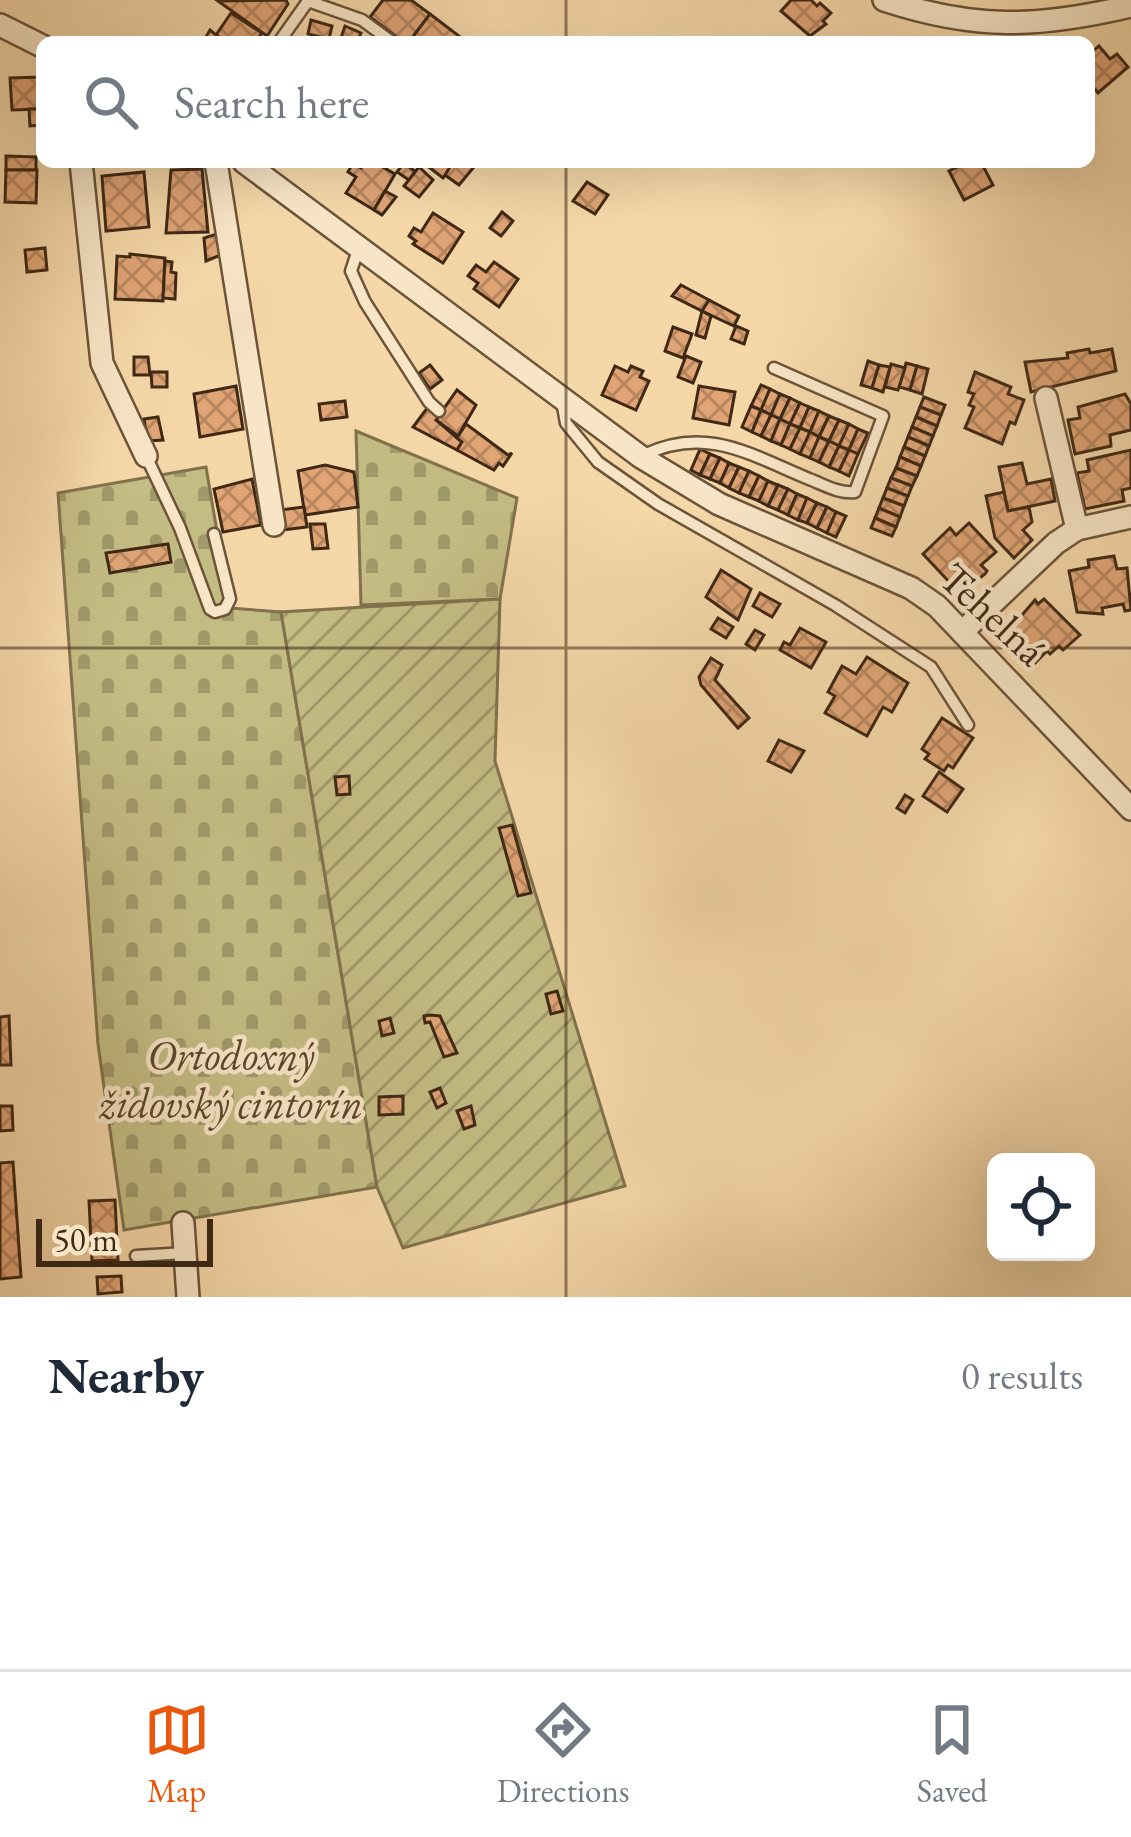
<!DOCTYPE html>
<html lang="en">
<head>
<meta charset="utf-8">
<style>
  body { margin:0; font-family:"EB Garamond",serif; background:#f2f2f3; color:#1f2937 }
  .controls { position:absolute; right:36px; bottom:36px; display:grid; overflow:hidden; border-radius:18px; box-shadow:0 12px 48px #0002 }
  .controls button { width:108px; height:108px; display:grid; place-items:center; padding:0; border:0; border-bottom:3px solid #e0e1e3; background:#fff; color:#1f2937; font:60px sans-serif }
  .scale { position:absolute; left:36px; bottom:30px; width:177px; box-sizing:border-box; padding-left:12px; border:6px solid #3f2914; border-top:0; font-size:33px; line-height:42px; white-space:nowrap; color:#3f2914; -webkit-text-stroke:9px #f8e5c6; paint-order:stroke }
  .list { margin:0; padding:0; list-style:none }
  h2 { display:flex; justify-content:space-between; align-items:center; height:156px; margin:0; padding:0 48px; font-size:51px }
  h2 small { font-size:39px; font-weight:400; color:#747a83 }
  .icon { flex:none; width:66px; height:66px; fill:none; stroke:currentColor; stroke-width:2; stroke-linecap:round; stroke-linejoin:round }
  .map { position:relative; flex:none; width:1131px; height:1297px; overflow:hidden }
  .search { position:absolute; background:#fff; box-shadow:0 12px 48px #0002; left:36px; right:36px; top:36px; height:132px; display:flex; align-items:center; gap:30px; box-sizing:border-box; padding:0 42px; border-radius:18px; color:#747a83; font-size:45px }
  .sheet { height:372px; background:#fff }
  nav { display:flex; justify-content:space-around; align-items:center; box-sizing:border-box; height:168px; border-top:3px solid #e0e1e3; background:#fff; font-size:33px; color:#747a83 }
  nav a { display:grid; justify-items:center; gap:6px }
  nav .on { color:#ea580c }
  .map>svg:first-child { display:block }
  .cemetery { fill:url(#cemetery-stones); stroke:#81724c; stroke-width:3 }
  .garden { fill:url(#garden-furrows); stroke:#81724c; stroke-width:3 }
  .building { fill:url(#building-cross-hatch); stroke:#3f2914; stroke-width:3 }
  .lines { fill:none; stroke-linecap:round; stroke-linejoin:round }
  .service-casing { stroke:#6c5439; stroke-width:15 }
  .minor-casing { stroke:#6c5439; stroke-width:26 }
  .service { stroke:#f8e5c6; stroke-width:10 }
  .minor { stroke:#f8e5c6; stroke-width:21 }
  .grid { fill:none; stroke:#3f2914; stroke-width:3; stroke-opacity:0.55 }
  .labels { text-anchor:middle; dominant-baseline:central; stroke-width:9; stroke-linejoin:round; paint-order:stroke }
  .street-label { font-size:42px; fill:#3f2914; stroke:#f8e5c6 }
  .park-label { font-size:42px; font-style:italic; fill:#59462a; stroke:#f8e5c6 }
</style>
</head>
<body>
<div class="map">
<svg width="1131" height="1297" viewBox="0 0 1131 1297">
  <defs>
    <pattern id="cemetery-stones" width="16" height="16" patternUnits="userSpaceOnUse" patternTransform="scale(3)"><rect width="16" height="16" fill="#c3bc83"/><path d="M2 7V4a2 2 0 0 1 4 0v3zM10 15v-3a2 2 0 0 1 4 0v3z" fill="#a0996a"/></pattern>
    <pattern id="garden-furrows" width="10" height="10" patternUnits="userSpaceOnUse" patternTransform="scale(3)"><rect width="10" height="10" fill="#c3bc83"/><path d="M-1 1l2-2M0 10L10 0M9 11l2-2" fill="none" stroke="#a0996a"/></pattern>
    <pattern id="building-cross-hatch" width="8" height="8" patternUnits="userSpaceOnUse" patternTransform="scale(3)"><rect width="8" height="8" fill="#e0a475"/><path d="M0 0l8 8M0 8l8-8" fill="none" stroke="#b7865f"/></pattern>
  </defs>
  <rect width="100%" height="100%" fill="#f5d7a8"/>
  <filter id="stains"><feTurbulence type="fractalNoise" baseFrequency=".00167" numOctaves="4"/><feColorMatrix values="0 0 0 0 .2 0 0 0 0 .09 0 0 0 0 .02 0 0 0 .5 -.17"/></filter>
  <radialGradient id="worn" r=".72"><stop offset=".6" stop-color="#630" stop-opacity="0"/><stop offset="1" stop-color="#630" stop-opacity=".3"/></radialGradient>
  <g class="cemetery">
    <polygon points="356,431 517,498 500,599 361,605"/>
    <polygon points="206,467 230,608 281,612 377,1187 124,1230 98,1044 58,493"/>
  </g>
  <polygon class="garden" points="500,599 495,761 625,1186 403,1248 377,1187 281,612"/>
  <g class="building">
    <polygon points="286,0 288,4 267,36 218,1"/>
    <polygon points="383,0 411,0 430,14 409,42 403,42 370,17"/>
    <polygon points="791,0 811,0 817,6 820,3 831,13 823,21 826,24 810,36 781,11"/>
    <polygon points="231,13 262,33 255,42 227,42 216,35"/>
    <polygon points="430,14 459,36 455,42 409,42"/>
    <polygon points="311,20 332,26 329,39 308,34"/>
    <polygon points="345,26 361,33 357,42 341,38"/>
    <polygon points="210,30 216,35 227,42 203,42"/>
    <polygon points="1099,46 1110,59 1117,54 1128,67 1098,93 1089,83 1089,55"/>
    <polygon points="42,77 42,109 12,110 10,78"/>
    <polygon points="29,109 42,109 42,125 30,126"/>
    <polygon points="6,156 36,157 36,170 6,170"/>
    <polygon points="365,162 374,162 395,174 374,210 346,193 356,177 348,172 353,163 361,168"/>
    <polygon points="428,162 453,162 455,164 443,178 426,165"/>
    <polygon points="453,162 478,162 459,185 445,175"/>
    <polygon points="968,162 981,162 993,185 964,200 949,171"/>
    <polygon points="404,163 416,172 409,180 397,172"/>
    <polygon points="419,167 433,180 419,197 404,186"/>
    <polygon points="202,169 208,232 166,233 171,170"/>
    <polygon points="6,170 37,170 36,203 5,202"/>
    <polygon points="144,172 149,227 106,231 102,176"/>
    <polygon points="587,182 608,195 595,214 573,201"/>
    <polygon points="385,191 396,197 382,215 374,210"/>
    <polygon points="502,212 513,221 501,236 490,228"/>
    <polygon points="433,213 463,232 443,263 413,244 416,241 409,236 414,228 421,232"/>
    <polygon points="220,233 223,254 206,261 204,238"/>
    <polygon points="45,248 47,270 27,272 25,250"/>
    <polygon points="130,254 165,258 163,301 115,299 117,256 130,257"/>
    <polygon points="165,261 172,262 171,272 176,273 175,299 163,298"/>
    <polygon points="494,262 518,279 499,307 474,289 478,283 468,276 476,265 486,272"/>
    <polygon points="681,285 709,300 702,311 672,296"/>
    <polygon points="709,300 739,316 734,326 702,311"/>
    <polygon points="702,311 711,316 705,338 696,335"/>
    <polygon points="736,326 748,331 744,344 731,339"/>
    <polygon points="673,327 692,334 683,358 665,351"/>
    <polygon points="1089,349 1090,353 1112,349 1116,371 1031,392 1025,362 1068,358 1067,353"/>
    <polygon points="686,356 701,362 693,383 678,377"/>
    <polygon points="134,357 148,357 150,375 134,375"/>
    <polygon points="868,361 879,365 872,388 861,385"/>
    <polygon points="906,363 917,366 910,390 899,387"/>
    <polygon points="891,364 905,368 898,390 885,387"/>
    <polygon points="430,365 442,380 430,389 419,373"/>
    <polygon points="879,365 890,367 883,392 872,388"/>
    <polygon points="615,366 628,372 631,366 643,371 640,377 649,381 636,410 602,395"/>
    <polygon points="917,366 928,369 922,394 910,390"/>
    <polygon points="151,372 167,372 167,387 152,387"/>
    <polygon points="975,372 1011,387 1008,394 1024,400 1015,424 1010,422 1002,444 965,428 974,407 969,405 974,394 968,392"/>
    <polygon points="761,385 770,389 761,410 751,406"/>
    <polygon points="236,386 243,429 200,437 194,394"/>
    <polygon points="699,386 735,392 729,425 693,418"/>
    <polygon points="770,389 780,394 771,415 761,410"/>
    <polygon points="457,390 476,405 458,436 436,420"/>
    <polygon points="780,394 790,398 780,419 771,415"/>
    <polygon points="1125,394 1131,404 1131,430 1110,435 1111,446 1075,454 1068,420 1080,418 1078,407"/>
    <polygon points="924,397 945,405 941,415 920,407"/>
    <polygon points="790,398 800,403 790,424 780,419"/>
    <polygon points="345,401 347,417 321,420 319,404"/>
    <polygon points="800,403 809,407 800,428 790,424"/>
    <polygon points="751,406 761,410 752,432 742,427"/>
    <polygon points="428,407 439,416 436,420 462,442 457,450 413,427"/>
    <polygon points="809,407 819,411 810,432 800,428"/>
    <polygon points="920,407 941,415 937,426 916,417"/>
    <polygon points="761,410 771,415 761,436 752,432"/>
    <polygon points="819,411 829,416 819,437 810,432"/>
    <polygon points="771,415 780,419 771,441 761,436"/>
    <polygon points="829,416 839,420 829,441 819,437"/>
    <polygon points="158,417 163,440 148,441 144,419"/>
    <polygon points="916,417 937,426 933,436 912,427"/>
    <polygon points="780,419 790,424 781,445 771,441"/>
    <polygon points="839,420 849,424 839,446 829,441"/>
    <polygon points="466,424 508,455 512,453 503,466 499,463 494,470 457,450 462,442 457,438"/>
    <polygon points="790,424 800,428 790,449 781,445"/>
    <polygon points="849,424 858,429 849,450 839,446"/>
    <polygon points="912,427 933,436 929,446 908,437"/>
    <polygon points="800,428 810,432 800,454 790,449"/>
    <polygon points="858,429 868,433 858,454 849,450"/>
    <polygon points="810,432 819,437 810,458 800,454"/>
    <polygon points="819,437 829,441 819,462 810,458"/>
    <polygon points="908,437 929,446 925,456 904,447"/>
    <polygon points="829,441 839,446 829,467 819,462"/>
    <polygon points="839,446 849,450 839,471 829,467"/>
    <polygon points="904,447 925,456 921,466 900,457"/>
    <polygon points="700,449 710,454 700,475 691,470"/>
    <polygon points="849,450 858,454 849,476 839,471"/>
    <polygon points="1131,450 1131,488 1122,490 1124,501 1085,509 1077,473 1089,471 1087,460"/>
    <polygon points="710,454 720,458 710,479 700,475"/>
    <polygon points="900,457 921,466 917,476 896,468"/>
    <polygon points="720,458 729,463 720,483 710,479"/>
    <polygon points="729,463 739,467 729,488 720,483"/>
    <polygon points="1022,463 1027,484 1051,479 1055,501 1008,511 999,467"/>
    <polygon points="325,465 354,472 358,507 305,515 298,471"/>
    <polygon points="739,467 749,471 739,493 729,488"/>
    <polygon points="896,468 917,476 912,486 891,478"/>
    <polygon points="749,471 759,476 749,497 739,493"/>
    <polygon points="759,476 768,481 759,501 749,497"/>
    <polygon points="891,478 912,486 908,496 887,488"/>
    <polygon points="252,479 261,525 223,532 214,489"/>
    <polygon points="768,481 778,485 768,506 759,501"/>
    <polygon points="778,485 788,489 778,510 768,506"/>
    <polygon points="887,488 908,496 904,506 883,498"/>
    <polygon points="788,489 797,494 788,515 778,510"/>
    <polygon points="1004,492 1008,511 1029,507 1032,522 1023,530 1032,540 1014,558 995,538 986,496"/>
    <polygon points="797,494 807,498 798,520 788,515"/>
    <polygon points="807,498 817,503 807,523 798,520"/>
    <polygon points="883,498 904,506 900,517 879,508"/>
    <polygon points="817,503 827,507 817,528 807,523"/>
    <polygon points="304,507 307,527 282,530 280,510"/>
    <polygon points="827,507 836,512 827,533 817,528"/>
    <polygon points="879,508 900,517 896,527 875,518"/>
    <polygon points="836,512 846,516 836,537 827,533"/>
    <polygon points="875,518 896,527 892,536 871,528"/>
    <polygon points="969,523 996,552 981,565 987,571 985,574 968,587 961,579 953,586 923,554 950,528 956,535"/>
    <polygon points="310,524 325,524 328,548 313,549"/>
    <polygon points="168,544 171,562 110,573 106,553"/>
    <polygon points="1114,556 1117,569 1127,568 1131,610 1125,611 1123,604 1102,608 1103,614 1077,612 1069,571 1089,567 1088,560"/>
    <polygon points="721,570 751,589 738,620 706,597"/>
    <polygon points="760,593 780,604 772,617 753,606"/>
    <polygon points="1044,599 1080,635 1063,650 1059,646 1050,654 1047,651 1031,667 1003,637 1035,600 1038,604"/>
    <polygon points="718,618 733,627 726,638 711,629"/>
    <polygon points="800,628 826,642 811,668 780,650 784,642 790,645"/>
    <polygon points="755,630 764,635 755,650 746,644"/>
    <polygon points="867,657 908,683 892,712 883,707 867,736 825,713 835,696 828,692 842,666 856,674"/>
    <polygon points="711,658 722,665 715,680 749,718 738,728 701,685 699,677"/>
    <polygon points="942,718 973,738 953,768 948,765 944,771 925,759 929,754 922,749"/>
    <polygon points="779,740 804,751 791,772 768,761"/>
    <polygon points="939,772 963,789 947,812 923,796"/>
    <polygon points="349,776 350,794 337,795 335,777"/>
    <polygon points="905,795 913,800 905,813 897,808"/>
    <polygon points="512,825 531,893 518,896 499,828"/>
    <polygon points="557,991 563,1011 551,1014 546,994"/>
    <polygon points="430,1015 440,1016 457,1053 444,1057 430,1022 425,1023 424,1016"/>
    <polygon points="9,1016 11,1065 0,1065 0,1017"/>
    <polygon points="390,1018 394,1033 382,1036 379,1021"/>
    <polygon points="440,1088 446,1103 437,1108 430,1092"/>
    <polygon points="403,1096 403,1114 379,1115 379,1097"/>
    <polygon points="0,1106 12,1106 13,1130 0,1131"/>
    <polygon points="471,1106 475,1125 464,1129 457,1111"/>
    <polygon points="13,1162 21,1277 0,1279 0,1163"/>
    <polygon points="115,1200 118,1260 92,1261 89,1201"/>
    <polygon points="121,1276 122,1292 98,1294 97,1277"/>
  </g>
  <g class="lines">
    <defs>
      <g id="service">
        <polyline points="279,42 308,1 362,20 392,42"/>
        <polyline points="359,247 351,271 365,302 429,402 439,411"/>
        <polyline points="562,401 566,423 598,462 658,504 835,605 931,667 968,725"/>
        <path d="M644,455C706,425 751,455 809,479C825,485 839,494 855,492L883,416L774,368"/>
        <polyline points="146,456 180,528 210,609 215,612 225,609 230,599 214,534"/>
        <polyline points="136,1256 185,1253"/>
      </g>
      <g id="minor">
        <path d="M884,0C975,30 1038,28 1131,6"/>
        <polyline points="0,25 42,46"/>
        <polyline points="81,162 102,363 146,456"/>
        <polyline points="216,162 274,525"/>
        <polyline points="244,162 641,457 719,504 911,588 937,606 1131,809"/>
        <polyline points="1046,398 1077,529"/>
        <polyline points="962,632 1056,543 1077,529 1131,517"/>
        <polyline points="183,1223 188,1297"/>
      </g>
    </defs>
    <use href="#service" class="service-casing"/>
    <use href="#minor" class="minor-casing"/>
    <use href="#service" class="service"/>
    <use href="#minor" class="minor"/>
  </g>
  <path class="grid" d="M566,0V42M566,162V1297M0,648H1131"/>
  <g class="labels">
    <g class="street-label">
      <text transform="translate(993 614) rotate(43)">Tehelná</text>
    </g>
    <g class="park-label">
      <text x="231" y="1055">Ortodoxný<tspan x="231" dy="48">židovský cintorín</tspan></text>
    </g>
  </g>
  <rect width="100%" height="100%" filter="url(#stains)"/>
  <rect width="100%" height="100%" fill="url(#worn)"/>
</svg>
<div class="controls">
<button><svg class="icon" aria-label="locate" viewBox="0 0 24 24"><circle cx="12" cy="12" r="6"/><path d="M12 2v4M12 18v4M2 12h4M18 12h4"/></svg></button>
</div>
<div class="scale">50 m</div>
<div class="search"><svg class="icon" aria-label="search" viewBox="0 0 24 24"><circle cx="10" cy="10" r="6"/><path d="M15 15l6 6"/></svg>Search here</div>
</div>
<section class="sheet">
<h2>Nearby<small>0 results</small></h2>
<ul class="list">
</ul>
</section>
<nav>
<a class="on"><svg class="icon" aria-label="map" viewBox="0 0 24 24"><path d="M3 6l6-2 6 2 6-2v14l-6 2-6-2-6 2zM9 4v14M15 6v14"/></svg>Map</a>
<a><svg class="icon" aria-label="directions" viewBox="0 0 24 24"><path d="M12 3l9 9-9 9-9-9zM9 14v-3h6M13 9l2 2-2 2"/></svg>Directions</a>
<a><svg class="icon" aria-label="saved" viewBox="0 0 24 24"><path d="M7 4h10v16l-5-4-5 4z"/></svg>Saved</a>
</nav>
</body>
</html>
